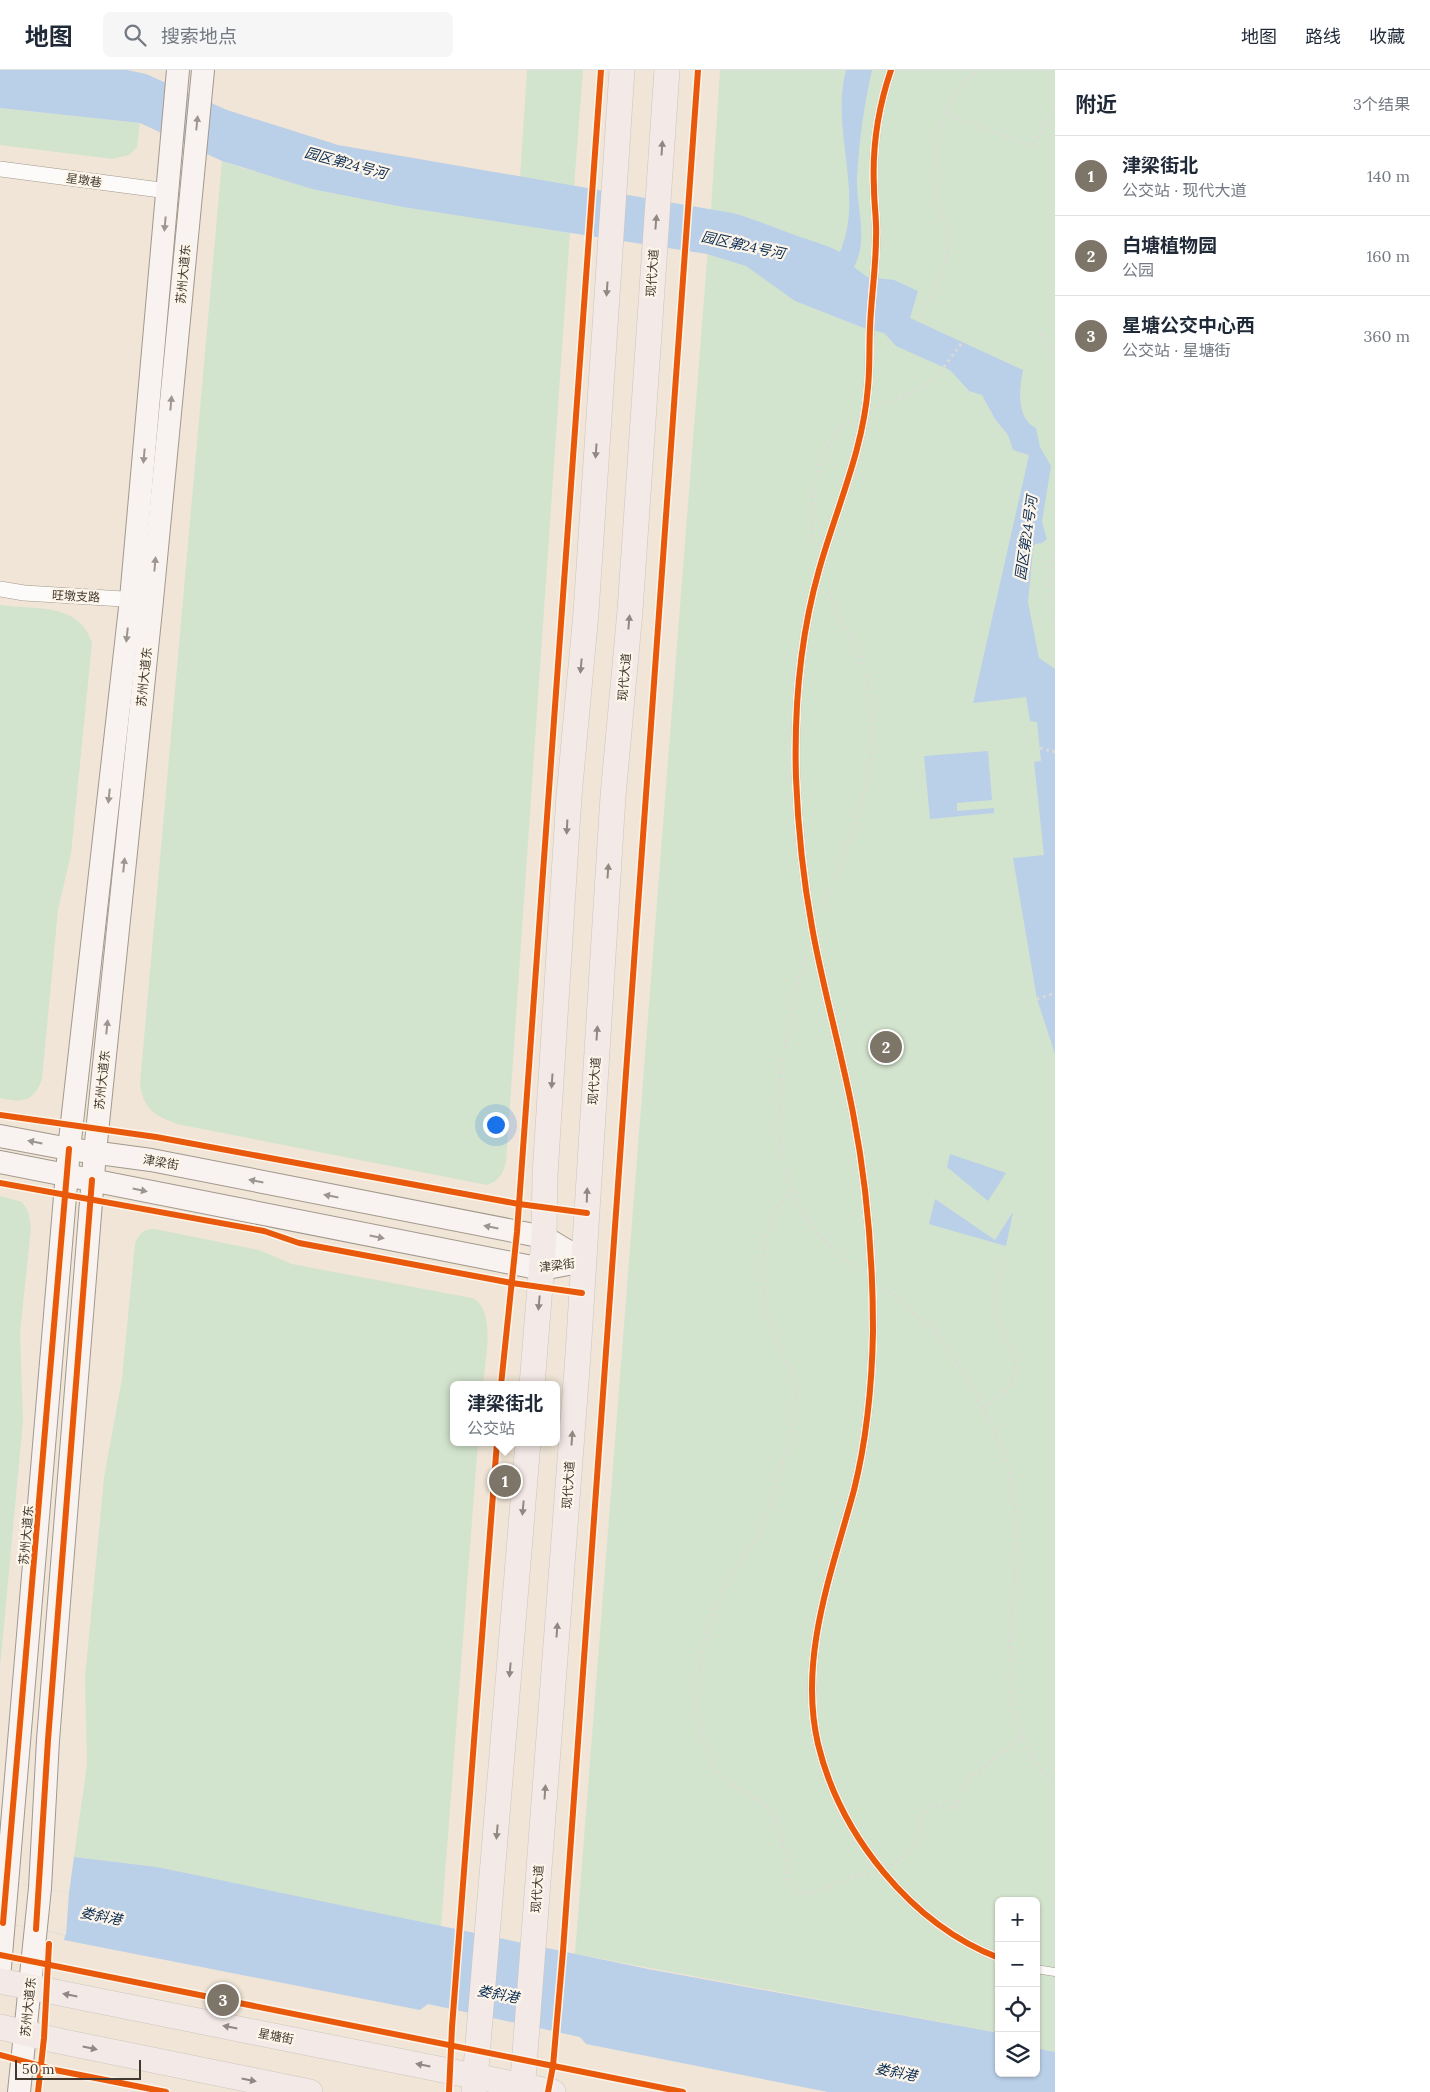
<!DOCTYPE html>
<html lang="zh">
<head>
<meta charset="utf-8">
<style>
  body { margin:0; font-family:Lora,"Noto Sans SC",serif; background:#f6f6f7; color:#1f2937 }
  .controls { position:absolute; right:15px; bottom:15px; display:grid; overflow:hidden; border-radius:8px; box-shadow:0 1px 4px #0004 }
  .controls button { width:45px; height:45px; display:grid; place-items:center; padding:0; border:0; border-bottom:1px solid #e0e1e3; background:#fff; color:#1f2937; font:25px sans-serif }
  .scale { position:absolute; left:15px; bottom:12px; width:126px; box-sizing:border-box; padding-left:5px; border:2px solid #41392f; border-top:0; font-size:14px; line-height:18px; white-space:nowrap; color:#41392f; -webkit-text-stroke:4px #fdf5ea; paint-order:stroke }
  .you { position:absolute; left:495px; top:1054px; width:18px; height:18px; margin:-12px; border:4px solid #fff; border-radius:50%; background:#1a73e8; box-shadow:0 0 0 8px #1a73e833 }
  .badge { display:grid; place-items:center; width:32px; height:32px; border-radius:50%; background:#7e7569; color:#fff; font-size:16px; font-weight:700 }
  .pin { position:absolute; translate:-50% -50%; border:2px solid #fff; box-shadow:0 1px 5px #0006 }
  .popup { position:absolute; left:450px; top:1311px; width:110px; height:65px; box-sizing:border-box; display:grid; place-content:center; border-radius:8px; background:#fff; filter:drop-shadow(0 1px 4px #0005); font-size:16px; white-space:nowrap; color:#747a83 }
  .popup b { font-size:19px; color:#1f2937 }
  .popup::after { content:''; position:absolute; left:50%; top:100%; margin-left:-10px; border:10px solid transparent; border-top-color:#fff }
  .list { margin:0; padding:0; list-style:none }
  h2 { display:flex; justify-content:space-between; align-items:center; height:65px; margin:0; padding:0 20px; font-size:21px }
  h2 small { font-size:16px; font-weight:400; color:#747a83 }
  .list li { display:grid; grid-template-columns:32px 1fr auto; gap:15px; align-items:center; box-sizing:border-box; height:80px; padding:0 20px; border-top:1px solid #e0e1e3 }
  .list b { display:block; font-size:19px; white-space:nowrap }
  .list p { margin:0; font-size:16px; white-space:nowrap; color:#747a83 }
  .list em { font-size:16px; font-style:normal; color:#747a83 }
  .icon { flex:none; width:28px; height:28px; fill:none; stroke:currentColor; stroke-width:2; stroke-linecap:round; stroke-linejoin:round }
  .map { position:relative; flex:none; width:1055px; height:2022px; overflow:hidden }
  header { display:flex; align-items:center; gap:30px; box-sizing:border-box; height:70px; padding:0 25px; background:#fff; border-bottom:1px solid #e0e1e3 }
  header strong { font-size:24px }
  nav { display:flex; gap:28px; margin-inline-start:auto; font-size:18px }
  .search { width:350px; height:45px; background:#f6f6f7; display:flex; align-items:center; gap:12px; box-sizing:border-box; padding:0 18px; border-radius:8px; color:#747a83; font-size:19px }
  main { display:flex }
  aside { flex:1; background:#fff }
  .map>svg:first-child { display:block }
  .green { fill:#d3e4ce }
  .water { fill:#bacfe8 }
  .pier { fill:#f0e5d6 }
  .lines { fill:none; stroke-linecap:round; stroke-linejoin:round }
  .service-casing { stroke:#a1998d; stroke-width:9 }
  .minor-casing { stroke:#a1998d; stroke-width:16 }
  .secondary-casing { stroke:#a1998d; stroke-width:24 }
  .primary-casing { stroke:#ccc6bf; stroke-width:26 }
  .path { stroke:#dddad6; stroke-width:3; stroke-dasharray:2.5 4; stroke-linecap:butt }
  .service { stroke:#fdfbf9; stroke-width:8 }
  .minor { stroke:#fdfbf9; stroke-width:15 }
  .secondary { stroke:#f8f2f0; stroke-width:22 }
  .primary { stroke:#f3e9e7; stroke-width:25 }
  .cycleway-casing { stroke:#fdf5ea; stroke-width:9 }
  .cycleway { stroke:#e8590c; stroke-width:6 }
  .oneway { fill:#9c9690 }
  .oneway2 { fill:#918882 }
  .labels { text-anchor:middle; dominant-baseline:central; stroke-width:4.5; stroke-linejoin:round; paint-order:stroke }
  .street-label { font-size:12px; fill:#41392f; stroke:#fdf5ea }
  .water-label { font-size:14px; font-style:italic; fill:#092c52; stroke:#fdf5ea }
</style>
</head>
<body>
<header>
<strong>地图</strong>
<div class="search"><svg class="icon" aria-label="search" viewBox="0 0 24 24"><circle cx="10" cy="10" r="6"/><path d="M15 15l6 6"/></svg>搜索地点</div>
<nav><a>地图</a><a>路线</a><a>收藏</a></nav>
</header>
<main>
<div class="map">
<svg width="1055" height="2022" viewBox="0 0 1055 2022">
  <rect width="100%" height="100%" fill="#f0e5d6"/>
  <g class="green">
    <polygon points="527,0 583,0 574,117 520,108"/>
    <polygon points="720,0 1055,0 1055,1982 1036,1978 1036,1831 999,1831 999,1963 575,1884 711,139"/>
    <polygon points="0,38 140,53 137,77 129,85 113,89 0,75"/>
    <path d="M222,91C335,130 452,143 570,162L506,1092C503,1104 499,1111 487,1115L177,1054C154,1045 144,1040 140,1014Z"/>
    <path d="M0,535C35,540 80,532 92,573L71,784L58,840L42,1009C34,1032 22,1033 0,1028Z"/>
    <polygon points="0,1126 22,1132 28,1141 31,1157 20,1264 23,1351 0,1598"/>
    <path d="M155,1159L259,1180L292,1194L472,1228C497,1239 485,1292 483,1315H454V1372H478L441,1857L157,1797L74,1787L87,1694L85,1608L104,1408L122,1308L135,1174C139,1163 144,1159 155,1159Z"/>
  </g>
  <g class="water">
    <path d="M0,0H127L146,4L227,40L338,75L732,143C755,149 774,158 795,165C811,171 825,174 840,182C865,123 830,61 846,0H872C864,35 859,71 857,107C856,137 869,169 854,197L867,207L894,210L918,221L910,248L1023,300C1019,319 1016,348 1036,358L1040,377L1051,396L1042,452L1047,469L1042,473L1035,474L1033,480L1028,532L1039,588L1055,599V984L1037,929L1013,788L1044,785L1034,692L1041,691L1037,652L1030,651L1026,627L973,633L1029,385L1013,380L1008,365L995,349L982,325L969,321L950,300L896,276L884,263L864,258L795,231L746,196L707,184L403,137L312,119L222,91L140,53L0,38Z"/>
    <polygon points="988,681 992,730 957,733 957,741 994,738 994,743 930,749 924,686"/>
    <polygon points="950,1084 1006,1103 988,1131 947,1097"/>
    <polygon points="935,1129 995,1170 1013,1142 1006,1176 929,1154"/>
    <polygon points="74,1787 157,1797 648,1899 999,1963 999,2003 1036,2003 1036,1978 1055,1982 1055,2022 828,2022 586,1974 580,1967 428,1934 420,1940 64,1870 65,1865 0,1852 0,1810 69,1823"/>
  </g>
  <polygon class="pier" points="0,1810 69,1823 66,1865 0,1852"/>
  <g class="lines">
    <defs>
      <g id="service">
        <path d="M891,0C878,38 872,78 874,118C874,135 877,151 876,168C876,198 871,228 870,258C869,277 870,297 868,317C863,381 836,439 819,500C800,567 794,639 796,708C798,758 803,808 812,857C823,919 841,980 853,1043C867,1115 873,1188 873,1261C872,1314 867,1368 854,1420C832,1502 798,1588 818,1674C840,1765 911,1854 999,1888"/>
        <polyline points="1036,1899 1055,1902"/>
      </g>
      <g id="minor">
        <polyline points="0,99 168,121"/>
        <polyline points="0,519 24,523 140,530"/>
      </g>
      <g id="secondary">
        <polyline points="0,1066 69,1079 151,1090 544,1167 584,1191"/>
        <polyline points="0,1092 542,1199 584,1191"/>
        <polyline points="0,1897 69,1079 131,529 178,0"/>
        <polyline points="19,2022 40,1818 48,1670 95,1082 152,530 203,0"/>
      </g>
      <g id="primary">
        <polyline points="532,1315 544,1167 545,1105 569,726 586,543 622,0"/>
        <polyline points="0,1911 553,2022"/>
        <polyline points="0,1957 59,1971 310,2022"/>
        <polyline points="474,2022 528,1372"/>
        <polyline points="522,2022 578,1285 613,726 630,541 667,0"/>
      </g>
    </defs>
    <use href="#service" class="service-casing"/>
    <use href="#minor" class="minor-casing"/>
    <use href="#secondary" class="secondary-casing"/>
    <use href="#primary" class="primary-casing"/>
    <g class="path">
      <polyline points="945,42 1032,77 1055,40"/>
      <path d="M920,246C931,224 946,202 948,176C949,159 941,145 938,128C929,81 939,32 977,0"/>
      <polyline points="1041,264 1055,286"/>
      <polyline points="878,336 916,320 937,306 964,270"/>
      <path d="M814,473C807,432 817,374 852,348"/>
      <path d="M1055,484C1046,500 1045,539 1055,554"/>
      <polyline points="1048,517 1055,511"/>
      <polyline points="1040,678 1055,682"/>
      <path d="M822,839C852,766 886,687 866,606C858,575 839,549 827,520"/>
      <path d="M805,887C777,996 746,1127 860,1199"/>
      <polyline points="1037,929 1055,923"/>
      <path d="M791,1119C758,1156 757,1212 771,1257C776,1275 789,1293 794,1311C797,1325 795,1340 793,1354C790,1374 783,1392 776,1411C771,1429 767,1447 759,1464C750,1482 736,1496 727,1514C700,1564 686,1634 710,1687C727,1726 758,1718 775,1750C782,1763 784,1778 786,1792C786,1797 785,1804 787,1809C796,1838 831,1816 846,1809C853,1806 863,1805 871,1803"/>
      <polyline points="883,1217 931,1257 972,1315 1006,1387 1011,1411 1016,1452 1015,1519 1011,1546 1008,1613 1013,1639 1027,1678 1042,1701 1055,1713"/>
      <path d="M985,1339C992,1331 1005,1323 1010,1314C1026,1289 999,1262 995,1240C993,1223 999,1204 1005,1187"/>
      <path d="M891,1795L912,1780C918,1767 918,1736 939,1736C946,1736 950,1740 957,1737L962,1718L968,1710L1022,1666"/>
    </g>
    <use href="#service" class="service"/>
    <use href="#minor" class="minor"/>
    <use href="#secondary" class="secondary"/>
    <use href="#primary" class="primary"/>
    <defs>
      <g id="cycleway">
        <path d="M891,0C878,38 872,78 874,118C874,135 877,151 876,168C876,198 871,228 870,258C869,277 870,297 868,317C863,381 836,439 819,500C800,567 794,639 796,708C798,758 803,808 812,857C823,919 841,980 853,1043C867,1115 873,1188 873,1261C872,1314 867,1368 854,1420C832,1502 798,1588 818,1674C840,1765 911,1854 999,1888"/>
        <polyline points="0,1045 156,1067 519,1134 587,1143"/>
        <polyline points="0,1113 264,1161 299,1173 512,1213 582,1223"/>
        <polyline points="501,1315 517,1162 601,0"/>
        <polyline points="3,1853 69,1079"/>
        <polyline points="36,1859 48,1670 92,1110"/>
        <polyline points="0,1885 683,2022"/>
        <polyline points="0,1985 55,2000 166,2022"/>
        <polyline points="38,2022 44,1968 49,1874"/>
        <polyline points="449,2022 452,1957 497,1372"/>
        <polyline points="548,2022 553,1996 563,1881 698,0"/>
      </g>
    </defs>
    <use href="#cycleway" class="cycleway-casing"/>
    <use href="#cycleway" class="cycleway"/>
  </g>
  <defs><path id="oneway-solid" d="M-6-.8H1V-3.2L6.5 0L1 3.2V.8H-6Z" transform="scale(1.25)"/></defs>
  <g class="oneway">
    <use href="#oneway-solid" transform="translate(197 53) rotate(-84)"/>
    <use href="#oneway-solid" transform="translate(165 154) rotate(95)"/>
    <use href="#oneway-solid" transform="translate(171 333) rotate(-85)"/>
    <use href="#oneway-solid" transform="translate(144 386) rotate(95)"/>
    <use href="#oneway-solid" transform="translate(155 494) rotate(-85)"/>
    <use href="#oneway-solid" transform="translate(127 565) rotate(96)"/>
    <use href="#oneway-solid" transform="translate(109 726) rotate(96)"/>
    <use href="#oneway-solid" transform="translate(124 795) rotate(-84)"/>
    <use href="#oneway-solid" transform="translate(107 957) rotate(-84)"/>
    <use href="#oneway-solid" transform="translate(35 1072) rotate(-169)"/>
    <use href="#oneway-solid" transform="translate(256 1111) rotate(-169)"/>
    <use href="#oneway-solid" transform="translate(140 1120) rotate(12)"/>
    <use href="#oneway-solid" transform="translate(331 1126) rotate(-169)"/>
    <use href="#oneway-solid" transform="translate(491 1157) rotate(-169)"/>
    <use href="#oneway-solid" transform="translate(377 1167) rotate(11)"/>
  </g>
  <g class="oneway2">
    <use href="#oneway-solid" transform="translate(662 78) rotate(-86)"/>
    <use href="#oneway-solid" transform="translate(656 152) rotate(-85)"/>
    <use href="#oneway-solid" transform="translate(607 219) rotate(94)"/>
    <use href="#oneway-solid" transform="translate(596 381) rotate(94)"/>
    <use href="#oneway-solid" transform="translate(629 552) rotate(-85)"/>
    <use href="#oneway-solid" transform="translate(581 596) rotate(95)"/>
    <use href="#oneway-solid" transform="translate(567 757) rotate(93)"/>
    <use href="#oneway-solid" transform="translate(608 801) rotate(-86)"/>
    <use href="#oneway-solid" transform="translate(597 963) rotate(-86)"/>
    <use href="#oneway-solid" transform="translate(552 1011) rotate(94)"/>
    <use href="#oneway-solid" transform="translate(587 1125) rotate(-88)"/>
    <use href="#oneway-solid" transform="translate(539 1233) rotate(95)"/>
    <use href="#oneway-solid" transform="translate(572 1368) rotate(-86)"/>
    <use href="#oneway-solid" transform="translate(523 1438) rotate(95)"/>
    <use href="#oneway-solid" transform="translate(557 1560) rotate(-86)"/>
    <use href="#oneway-solid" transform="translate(510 1600) rotate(95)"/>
    <use href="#oneway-solid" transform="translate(545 1722) rotate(-86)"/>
    <use href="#oneway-solid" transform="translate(497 1762) rotate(95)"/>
    <use href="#oneway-solid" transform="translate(70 1925) rotate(-169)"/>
    <use href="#oneway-solid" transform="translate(230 1957) rotate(-169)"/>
    <use href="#oneway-solid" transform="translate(90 1978) rotate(12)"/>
    <use href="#oneway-solid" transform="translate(423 1995) rotate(-169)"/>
    <use href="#oneway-solid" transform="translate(249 2010) rotate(11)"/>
  </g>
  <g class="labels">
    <g class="street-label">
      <text transform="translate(84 110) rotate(8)">星墩巷</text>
      <text transform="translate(652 203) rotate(-86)">现代大道</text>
      <text transform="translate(183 204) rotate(-85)">苏州大道东</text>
      <text transform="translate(76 526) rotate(3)">旺墩支路</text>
      <text transform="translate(144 607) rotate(-84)">苏州大道东</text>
      <text transform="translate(624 607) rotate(-85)">现代大道</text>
      <text transform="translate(102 1010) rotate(-84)">苏州大道东</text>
      <text transform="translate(594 1011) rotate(-86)">现代大道</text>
      <text transform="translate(161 1092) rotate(10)">津梁街</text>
      <text transform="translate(557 1195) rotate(-7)">津梁街</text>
      <text transform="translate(568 1415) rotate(-86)">现代大道</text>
      <text transform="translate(26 1465) rotate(-85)">苏州大道东</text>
      <text transform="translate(537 1819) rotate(-86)">现代大道</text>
      <text transform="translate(28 1937) rotate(-84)">苏州大道东</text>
      <text transform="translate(276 1966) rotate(11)">星塘街</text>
    </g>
    <g class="water-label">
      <text transform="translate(346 93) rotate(15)">园区第24号河</text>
      <text transform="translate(743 175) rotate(12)">园区第24号河</text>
      <text transform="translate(1026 468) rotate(-82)">园区第24号河</text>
      <text transform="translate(101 1846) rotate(11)">娄斜港</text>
      <text transform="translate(498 1924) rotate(11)">娄斜港</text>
      <text transform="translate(896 2002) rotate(11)">娄斜港</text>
    </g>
  </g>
</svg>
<div class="controls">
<button>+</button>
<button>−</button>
<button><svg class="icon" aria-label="locate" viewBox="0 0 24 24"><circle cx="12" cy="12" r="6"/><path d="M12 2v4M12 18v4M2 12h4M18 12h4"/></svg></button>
<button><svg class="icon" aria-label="layers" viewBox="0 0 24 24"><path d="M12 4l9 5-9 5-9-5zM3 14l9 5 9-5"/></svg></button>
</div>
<div class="scale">50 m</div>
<div class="you"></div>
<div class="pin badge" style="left:505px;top:1411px">1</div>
<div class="popup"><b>津梁街北</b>公交站</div>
<div class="pin badge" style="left:886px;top:977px">2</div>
<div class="pin badge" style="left:223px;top:1930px">3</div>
</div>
<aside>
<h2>附近<small>3个结果</small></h2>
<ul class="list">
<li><span class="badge">1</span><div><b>津梁街北</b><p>公交站 · 现代大道</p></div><em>140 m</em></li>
<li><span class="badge">2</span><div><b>白塘植物园</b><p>公园</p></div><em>160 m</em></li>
<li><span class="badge">3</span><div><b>星塘公交中心西</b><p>公交站 · 星塘街</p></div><em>360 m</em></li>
</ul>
</aside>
</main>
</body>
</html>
